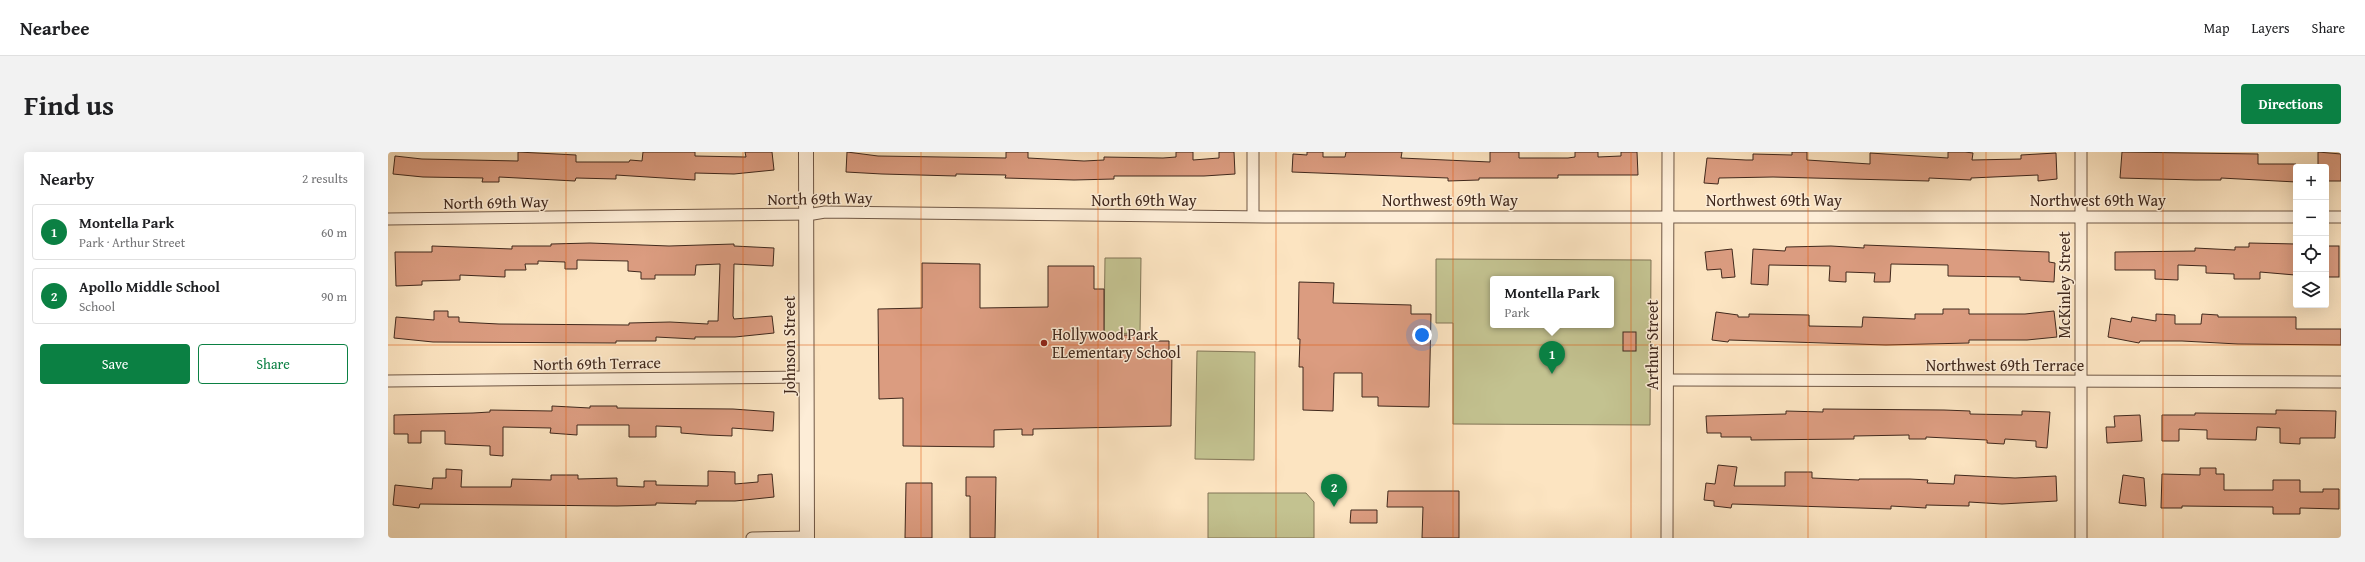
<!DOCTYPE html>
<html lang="en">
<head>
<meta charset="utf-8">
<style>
  body { margin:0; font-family:"Gentium Book Plus",serif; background:#f2f2f2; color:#202124 }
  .controls { position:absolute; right:12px; top:12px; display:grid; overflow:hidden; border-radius:4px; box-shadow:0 4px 16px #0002 }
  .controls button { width:36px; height:36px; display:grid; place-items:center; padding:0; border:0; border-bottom:1px solid #e0e0e0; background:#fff; color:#202124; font:20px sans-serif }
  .you { position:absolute; left:1034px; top:183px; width:14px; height:14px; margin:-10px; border:3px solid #fff; border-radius:50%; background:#1a73e8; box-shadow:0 0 0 6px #1a73e833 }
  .badge { display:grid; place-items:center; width:26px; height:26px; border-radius:50%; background:#0b8043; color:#fff; font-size:13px; font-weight:700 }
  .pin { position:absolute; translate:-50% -33px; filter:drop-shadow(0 1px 2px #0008) }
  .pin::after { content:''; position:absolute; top:21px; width:14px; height:12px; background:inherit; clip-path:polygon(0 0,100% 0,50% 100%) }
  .popup { position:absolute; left:1102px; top:124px; width:124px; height:52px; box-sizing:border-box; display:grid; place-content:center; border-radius:4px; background:#fff; filter:drop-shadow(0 1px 3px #0005); font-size:13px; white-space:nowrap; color:#757577 }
  .popup b { font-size:15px; color:#202124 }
  .popup::after { content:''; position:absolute; left:50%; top:100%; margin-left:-8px; border:8px solid transparent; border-top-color:#fff }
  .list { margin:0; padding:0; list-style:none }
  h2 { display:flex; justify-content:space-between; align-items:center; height:52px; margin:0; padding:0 16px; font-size:17px }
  h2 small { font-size:13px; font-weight:400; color:#757577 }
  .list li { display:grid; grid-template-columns:26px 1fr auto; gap:12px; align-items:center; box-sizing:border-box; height:56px; margin:0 8px 8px; padding:0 8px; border:1px solid #e0e0e0; border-radius:4px }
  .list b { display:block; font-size:15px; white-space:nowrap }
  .list p { margin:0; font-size:13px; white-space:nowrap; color:#757577 }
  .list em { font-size:13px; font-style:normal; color:#757577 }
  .actions { display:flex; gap:8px; padding:12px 16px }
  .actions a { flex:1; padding:9px 0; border:1px solid #0b8043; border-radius:4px; text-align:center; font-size:14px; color:#0b8043 }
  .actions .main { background:#0b8043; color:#fff }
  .icon { flex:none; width:22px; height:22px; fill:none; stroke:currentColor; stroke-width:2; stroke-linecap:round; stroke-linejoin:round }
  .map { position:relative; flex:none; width:1953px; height:386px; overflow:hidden; border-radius:4px }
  header { display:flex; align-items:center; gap:24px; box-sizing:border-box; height:56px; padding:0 20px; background:#fff; border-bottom:1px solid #e0e0e0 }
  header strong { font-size:19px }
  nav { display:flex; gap:22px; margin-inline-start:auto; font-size:14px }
  .intro { display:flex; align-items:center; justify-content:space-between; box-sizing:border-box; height:96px; padding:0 24px }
  h1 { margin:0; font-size:28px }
  .button { padding:10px 18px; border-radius:4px; background:#0b8043; color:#fff; font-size:14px; font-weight:700 }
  main { display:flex; gap:24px; padding:0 24px }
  aside { flex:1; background:#fff; border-radius:4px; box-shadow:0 4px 16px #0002 }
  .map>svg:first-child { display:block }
  .green { fill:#c3c290; stroke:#827556; fill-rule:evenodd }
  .building { fill:#db9c80; stroke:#40281c }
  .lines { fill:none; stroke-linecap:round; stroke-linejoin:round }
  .minor-casing { stroke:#6f5745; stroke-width:13 }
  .tertiary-casing { stroke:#6f5745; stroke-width:16 }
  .minor { stroke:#fdedd7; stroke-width:11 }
  .tertiary { stroke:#fdedd7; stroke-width:14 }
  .grid { fill:none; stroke:#e0570d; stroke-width:1; stroke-opacity:0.55 }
  .poi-dot { fill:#8f2418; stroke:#fdedd7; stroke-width:1.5 }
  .labels { text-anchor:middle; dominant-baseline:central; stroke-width:3; stroke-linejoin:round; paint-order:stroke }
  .street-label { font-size:16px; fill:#40281c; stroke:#fdedd7 }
  .poi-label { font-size:16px; fill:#40281c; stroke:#fdedd7; text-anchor:start }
</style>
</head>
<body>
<header>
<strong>Nearbee</strong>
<nav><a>Map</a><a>Layers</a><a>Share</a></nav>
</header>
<div class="intro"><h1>Find us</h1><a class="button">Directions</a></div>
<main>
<aside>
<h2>Nearby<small>2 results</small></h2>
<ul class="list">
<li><span class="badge">1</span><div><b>Montella Park</b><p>Park · Arthur Street</p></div><em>60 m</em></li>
<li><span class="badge">2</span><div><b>Apollo Middle School</b><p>School</p></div><em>90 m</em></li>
</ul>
<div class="actions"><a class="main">Save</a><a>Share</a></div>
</aside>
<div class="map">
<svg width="1953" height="386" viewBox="0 0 1953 386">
  <rect width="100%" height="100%" fill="#fce4c1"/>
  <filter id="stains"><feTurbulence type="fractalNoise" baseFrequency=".005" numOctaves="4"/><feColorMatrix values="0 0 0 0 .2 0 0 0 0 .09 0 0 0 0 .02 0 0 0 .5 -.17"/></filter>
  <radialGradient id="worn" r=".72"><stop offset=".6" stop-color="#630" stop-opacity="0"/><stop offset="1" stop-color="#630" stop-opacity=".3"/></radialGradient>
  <g class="green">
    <polygon points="717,106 753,106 752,181 716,182"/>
    <path d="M1048,107L1263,108L1262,273L1065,272V171H1048ZM1105,127H1223V173H1105Z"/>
    <polygon points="809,199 867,200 866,308 807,307"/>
    <polygon points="820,341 918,341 926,350 926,386 820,386"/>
  </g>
  <g class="building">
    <polygon points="130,0 188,3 188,10 241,10 242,8 254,9 255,0 307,0 307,4 358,5 357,0 384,0 386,18 346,22 307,21 307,28 228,23 228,27 188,26 187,29 111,25 111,30 94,30 95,26 35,25 5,22 7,4 34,7 130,9"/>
    <polygon points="459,0 490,4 618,6 618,0 640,0 640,6 696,9 716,8 716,5 775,6 788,5 788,0 805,0 805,8 831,6 831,0 846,0 847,22 816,24 726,24 726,27 686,28 617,26 618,23 568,22 568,24 494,22 458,20"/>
    <polygon points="919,0 935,0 935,5 957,5 958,0 1014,0 1013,6 1102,10 1102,0 1131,0 1131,6 1180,6 1187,5 1187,0 1210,0 1210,5 1233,4 1233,0 1249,0 1250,23 1170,23 1170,26 1091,26 1091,28 1060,29 1060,26 904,20 905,2 919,3"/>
    <polygon points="1404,0 1419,0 1419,8 1482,12 1482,1 1560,6 1560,0 1577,0 1585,1 1584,8 1633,7 1633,3 1668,1 1669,27 1650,29 1650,23 1583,26 1583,28 1541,26 1541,29 1385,25 1331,26 1330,32 1316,31 1319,6 1358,8 1365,8 1365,2 1404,3"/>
    <polygon points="1734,0 1870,2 1870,12 1908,12 1908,30 1833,26 1833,28 1807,28 1732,26"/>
    <polygon points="1930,0 1953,2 1953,29 1938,29 1938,15 1930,15"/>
    <polygon points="202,91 281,94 346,92 346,94 386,96 385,114 346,112 345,164 346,167 384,164 386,181 347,185 307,185 307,187 268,185 268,189 228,189 228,191 45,190 6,186 8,165 46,168 46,159 60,159 60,165 71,165 71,170 111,172 241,173 241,171 282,170 320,172 320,169 330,169 332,112 308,113 307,123 267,123 267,127 253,127 253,120 240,119 240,109 189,108 189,117 177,117 177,110 150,109 150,112 137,112 138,118 117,118 117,125 72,123 72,128 34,129 34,133 8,134 7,100 44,100 44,94 124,97 124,94 163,94 163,92"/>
    <polygon points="1861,91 1908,92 1907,123 1872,120 1872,127 1846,127 1846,122 1818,121 1818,114 1790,113 1790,128 1767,127 1767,118 1727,118 1727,100 1807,99 1807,96 1847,98 1847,95 1861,95"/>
    <polygon points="1476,93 1661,100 1661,110 1667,111 1666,130 1632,128 1632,125 1560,124 1560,113 1503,112 1502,130 1486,130 1487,121 1458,120 1458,130 1441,129 1442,114 1381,113 1380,133 1363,132 1365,97 1397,99 1398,95 1443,94 1476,96"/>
    <rect x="1938" y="94" width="13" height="31"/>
    <polygon points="1344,97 1347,125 1334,126 1333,117 1319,118 1317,100"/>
    <polygon points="534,111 592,112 592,156 660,155 660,114 706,114 706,137 716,137 716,183 762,183 762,189 781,189 781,199 784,199 783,274 645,277 645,283 634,283 634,277 606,278 606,295 515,294 515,246 491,247 490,157 534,156"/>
    <polygon points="911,130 946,131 945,151 1023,153 1023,162 1043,162 1041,255 990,254 990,245 974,245 974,221 946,221 945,259 915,258 915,215 911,215 912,187 910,187"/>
    <polygon points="1555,157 1581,157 1581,162 1637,162 1666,159 1669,185 1639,188 1581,188 1581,191 1498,193 1341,188 1340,190 1324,188 1328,160 1350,163 1350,165 1361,165 1361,162 1421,163 1421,174 1474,175 1475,165 1527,167 1527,162 1555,162"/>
    <polygon points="1768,162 1787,163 1787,172 1813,172 1814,162 1830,163 1830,165 1908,165 1908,177 1953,177 1953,193 1850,192 1794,189 1752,189 1751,191 1720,185 1723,166 1743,170 1744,165 1768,169"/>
    <rect x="1235" y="180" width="13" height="19"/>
    <polygon points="164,254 202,256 202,254 229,254 229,256 345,257 386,260 385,279 344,276 344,284 319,283 293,281 293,275 268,274 268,285 241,285 241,273 189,273 189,283 162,281 163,276 115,275 115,304 102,303 102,294 57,292 57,279 33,279 33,291 20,291 20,282 6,282 6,263 85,261 102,260 102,258 164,259"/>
    <polygon points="1435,257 1556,258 1582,259 1582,262 1634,263 1634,259 1662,260 1659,296 1648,295 1648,289 1617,287 1616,292 1599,291 1599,288 1538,285 1538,287 1521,287 1521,283 1466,284 1466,287 1363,288 1363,285 1333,285 1333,281 1319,281 1318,264 1398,262 1398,259 1435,260"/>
    <polygon points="1888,258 1948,259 1947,286 1912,286 1912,292 1892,291 1892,276 1869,275 1868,288 1819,287 1819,278 1791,277 1791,289 1774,289 1774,263 1807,263 1807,261 1888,262"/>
    <polygon points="1752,263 1754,289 1719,291 1718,275 1727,275 1726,264"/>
    <polygon points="1330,313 1349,315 1346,334 1397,334 1397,320 1424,320 1424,326 1471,328 1471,327 1522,327 1540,328 1539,331 1566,332 1567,323 1627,326 1668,324 1669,349 1614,352 1581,350 1581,354 1538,353 1538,356 1503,354 1503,357 1344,352 1343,356 1326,354 1326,349 1316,348 1318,331 1327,332"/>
    <polygon points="1812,316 1828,316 1828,322 1836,322 1836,338 1885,338 1885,328 1912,328 1912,340 1935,340 1935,337 1951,337 1951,357 1912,356 1912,362 1885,362 1885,355 1794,354 1794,356 1773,356 1774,322 1812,323"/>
    <polygon points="58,317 74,318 73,335 123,335 124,327 163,328 163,323 190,323 190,327 229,326 229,334 256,335 256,329 268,329 268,333 320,334 320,319 347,320 347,332 370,330 370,323 384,322 386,345 347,349 308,349 308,352 268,351 268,353 229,354 32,352 31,356 5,353 7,333 44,337 45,326 58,326"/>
    <polygon points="1735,323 1756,326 1758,354 1731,351"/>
    <polygon points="578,325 608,325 607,386 582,386 582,344 578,344"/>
    <polygon points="518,331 544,331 544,386 517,386"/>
    <polygon points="1000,339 1071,339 1071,386 1034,386 1035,355 999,355"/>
    <polygon points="963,358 989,358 989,371 962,371"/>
  </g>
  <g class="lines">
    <defs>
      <g id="minor">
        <polyline points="865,64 865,0"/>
        <polyline points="1938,65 1953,65"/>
        <polyline points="0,67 425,62 437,60 877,65 1908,65"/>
        <polyline points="1281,228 1953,230"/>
        <polyline points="0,229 418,225"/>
        <polyline points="364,386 419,385"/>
        <polyline points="1279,386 1280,0"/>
        <polyline points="1693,386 1693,0"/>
      </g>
      <polyline id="tertiary" points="418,0 419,386"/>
    </defs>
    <use href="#minor" class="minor-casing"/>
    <use href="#tertiary" class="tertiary-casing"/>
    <use href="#minor" class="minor"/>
    <use href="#tertiary" class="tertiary"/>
  </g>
  <path class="grid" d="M178,0V386M355,0V386M533,0V386M710,0V386M888,0V386M1065,0V386M1243,0V386M1420,0V386M1598,0V386M1775,0V386M0,193H1953"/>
  <circle class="poi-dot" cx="656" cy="191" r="4"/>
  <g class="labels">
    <g class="street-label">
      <text transform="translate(432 46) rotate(-1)">North 69th Way</text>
      <text x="756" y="48">North 69th Way</text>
      <text x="1062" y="48">Northwest 69th Way</text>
      <text x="1386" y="48">Northwest 69th Way</text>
      <text x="1710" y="48">Northwest 69th Way</text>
      <text transform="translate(108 50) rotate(-1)">North 69th Way</text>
      <text transform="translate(1676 133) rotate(-90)">McKinley Street</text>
      <text transform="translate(401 193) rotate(-90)">Johnson Street</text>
      <text transform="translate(1264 193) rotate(-90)">Arthur Street</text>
      <text transform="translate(209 211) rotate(-1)">North 69th Terrace</text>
      <text x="1617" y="213">Northwest 69th Terrace</text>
    </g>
    <g class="poi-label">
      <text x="664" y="182">Hollywood Park<tspan x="664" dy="18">ELementary School</tspan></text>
    </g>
  </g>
  <rect width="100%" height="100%" filter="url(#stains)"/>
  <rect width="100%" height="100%" fill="url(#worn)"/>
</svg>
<div class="controls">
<button>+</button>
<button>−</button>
<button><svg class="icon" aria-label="locate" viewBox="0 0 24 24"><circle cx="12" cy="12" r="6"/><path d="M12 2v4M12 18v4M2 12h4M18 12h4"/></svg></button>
<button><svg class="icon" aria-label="layers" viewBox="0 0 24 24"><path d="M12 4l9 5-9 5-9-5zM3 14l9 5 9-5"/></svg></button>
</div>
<div class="you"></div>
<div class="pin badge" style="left:1164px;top:222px">1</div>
<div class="popup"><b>Montella Park</b>Park</div>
<div class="pin badge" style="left:946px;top:355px">2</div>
</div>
</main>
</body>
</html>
